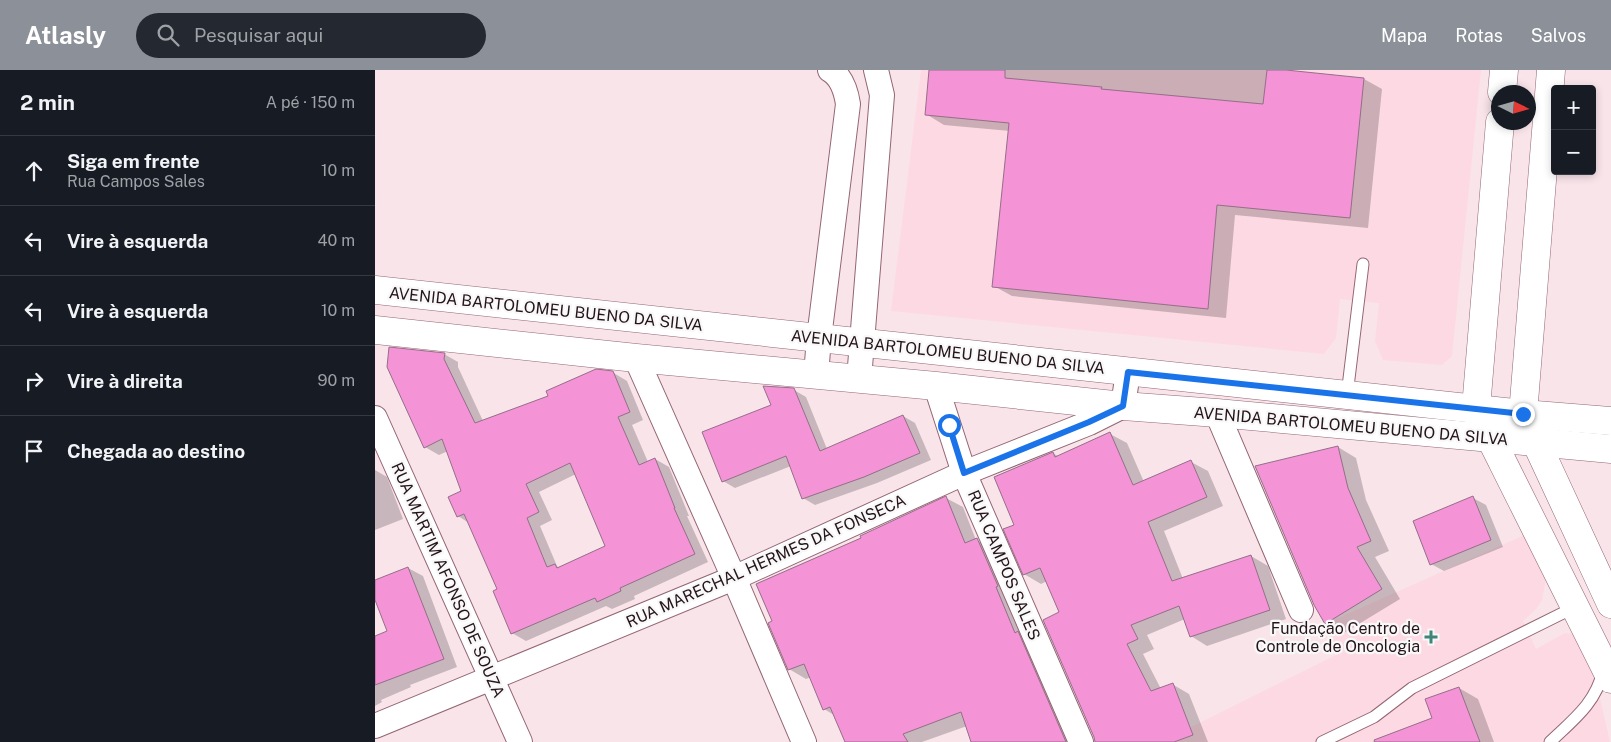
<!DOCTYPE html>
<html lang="pt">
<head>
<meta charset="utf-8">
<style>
  body { margin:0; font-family:"Public Sans",sans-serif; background:#242831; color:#f1f3f6 }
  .controls { position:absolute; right:15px; top:15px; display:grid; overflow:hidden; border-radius:5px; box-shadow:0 2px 8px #0003 }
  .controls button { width:45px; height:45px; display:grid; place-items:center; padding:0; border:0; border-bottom:1px solid #363941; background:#171b24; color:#f1f3f6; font:25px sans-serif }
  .compass { position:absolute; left:1116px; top:15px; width:45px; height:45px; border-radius:50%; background:#171b24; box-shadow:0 2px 8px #0003; rotate:95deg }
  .stop { position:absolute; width:15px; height:15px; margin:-11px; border:4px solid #1a73e8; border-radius:50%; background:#fff }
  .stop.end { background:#1a73e8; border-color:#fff; box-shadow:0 1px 5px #0008 }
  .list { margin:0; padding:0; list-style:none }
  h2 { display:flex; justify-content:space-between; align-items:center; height:65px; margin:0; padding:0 20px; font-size:21px }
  h2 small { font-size:16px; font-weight:400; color:#9ea1a6 }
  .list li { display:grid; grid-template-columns:32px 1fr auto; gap:15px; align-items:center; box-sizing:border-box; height:70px; padding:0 20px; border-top:1px solid #363941 }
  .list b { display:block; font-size:19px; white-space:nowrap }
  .list p { margin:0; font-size:16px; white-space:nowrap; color:#9ea1a6 }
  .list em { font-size:16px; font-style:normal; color:#9ea1a6 }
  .icon { flex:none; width:28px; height:28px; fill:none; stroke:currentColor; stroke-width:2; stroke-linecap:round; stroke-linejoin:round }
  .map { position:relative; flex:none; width:1236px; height:672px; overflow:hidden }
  header { display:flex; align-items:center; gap:30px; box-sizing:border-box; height:70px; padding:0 25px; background:#8c9099; color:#fff }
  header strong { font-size:24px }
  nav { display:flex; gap:28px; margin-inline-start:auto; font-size:18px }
  .search { width:350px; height:45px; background:#242831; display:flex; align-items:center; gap:12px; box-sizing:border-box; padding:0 18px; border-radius:28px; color:#9ea1a6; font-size:19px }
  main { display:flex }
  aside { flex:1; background:#171b24 }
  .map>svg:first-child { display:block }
  .built { fill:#fdd9e3 }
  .shadow { fill:#0003; fill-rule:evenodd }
  .building { fill:#f493d6; stroke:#956e88; fill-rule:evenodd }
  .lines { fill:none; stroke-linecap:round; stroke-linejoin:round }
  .service-casing { stroke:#936674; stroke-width:13 }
  .minor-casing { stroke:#936674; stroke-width:26 }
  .tertiary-casing { stroke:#936674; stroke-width:29 }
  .service { stroke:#fff; stroke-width:11 }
  .minor { stroke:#fff; stroke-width:24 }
  .tertiary { stroke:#fff; stroke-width:28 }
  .route { stroke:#1a73e8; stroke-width:6 }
  .poi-dot { fill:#418578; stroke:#f8f8f8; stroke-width:2 }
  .labels { text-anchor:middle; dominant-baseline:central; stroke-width:4.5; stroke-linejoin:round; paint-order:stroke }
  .street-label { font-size:16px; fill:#251419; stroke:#f8f8f8 }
  .poi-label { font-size:16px; fill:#251419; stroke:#f8f8f8; text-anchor:end }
</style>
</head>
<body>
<header>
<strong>Atlasly</strong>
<div class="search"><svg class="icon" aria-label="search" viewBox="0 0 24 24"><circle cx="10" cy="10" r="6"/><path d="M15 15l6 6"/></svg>Pesquisar aqui</div>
<nav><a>Mapa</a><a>Rotas</a><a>Salvos</a></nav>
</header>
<main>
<aside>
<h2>2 min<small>A pé · 150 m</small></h2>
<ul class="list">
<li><svg class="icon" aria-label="ahead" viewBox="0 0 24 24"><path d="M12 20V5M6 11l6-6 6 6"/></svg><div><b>Siga em frente</b><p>Rua Campos Sales</p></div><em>10 m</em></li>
<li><svg class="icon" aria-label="left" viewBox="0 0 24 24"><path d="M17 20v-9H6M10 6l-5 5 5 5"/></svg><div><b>Vire à esquerda</b></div><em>40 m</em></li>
<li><svg class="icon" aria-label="left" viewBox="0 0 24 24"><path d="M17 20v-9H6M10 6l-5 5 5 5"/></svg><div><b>Vire à esquerda</b></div><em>10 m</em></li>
<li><svg class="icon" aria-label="right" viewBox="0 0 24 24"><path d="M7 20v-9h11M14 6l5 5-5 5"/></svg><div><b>Vire à direita</b></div><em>90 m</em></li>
<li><svg class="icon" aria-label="arrive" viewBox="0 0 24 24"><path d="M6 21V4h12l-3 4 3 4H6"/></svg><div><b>Chegada ao destino</b></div></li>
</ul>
</aside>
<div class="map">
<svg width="1236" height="672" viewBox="0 0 1236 672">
  <rect width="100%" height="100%" fill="#f9e4ea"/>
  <g class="built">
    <polygon points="546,0 1106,0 1077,286 1067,295 1008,290 1000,271 1004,233 965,229 961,268 949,284 516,241"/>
    <polygon points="1154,463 1171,508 1167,530 1161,539 1148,551 1161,579 1190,563 1200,564 1215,594 1223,619 1235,672 786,672 963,584 950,554"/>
  </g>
  <g class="shadow">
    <polygon points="555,0 898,0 989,9 1007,19 993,158 860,145 851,248 637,226 619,216 635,61 569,55 551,44"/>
    <path d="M69,284L83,292V297L108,351L237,302L252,311L268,350L257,355L273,392L280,389L294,397L314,446H312L333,492L259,526L260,529L237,539L231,536L151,571L137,563L123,520L94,453L83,446L88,422L73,381L64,385L50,377ZM201,404L231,476L184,498L182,496L165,456L177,450L164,422Z"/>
    <polygon points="419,320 431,327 452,379 528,346 540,353 556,390 502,413 440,435 428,428 416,396 360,418 348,411 397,335"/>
    <polygon points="735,364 752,373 769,412 816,392 833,401 848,436 789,461 808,509 876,486 893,496 911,549 832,576 816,566 810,549 772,565 779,579 768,584 786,619 797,614 814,624 833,672 721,672 685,543 672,511 666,514 649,504 641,456 678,383 684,387"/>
    <polygon points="963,377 981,388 991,430 1014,481 1000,487 1025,529 969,563 951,553"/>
    <polygon points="0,400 12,407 28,449 0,460"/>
    <polygon points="571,428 588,437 601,470 619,479 703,672 598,672 592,656 547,672 471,672 459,645 449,639 436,607 431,609 414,599 488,469"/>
    <polygon points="1098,428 1111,435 1128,477 1069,501 1056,494"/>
    <polygon points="33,498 48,506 82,597 35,615 36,617 6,630 7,632 0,636 0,567 13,561 0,526 0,511"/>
    <polygon points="1084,618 1103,629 1119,672 997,672 1059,649"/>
  </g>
  <g class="building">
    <polygon points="554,0 630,0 630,8 727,17 726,19 888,34 892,0 911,0 989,8 975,148 842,135 833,239 617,217 634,53 550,45"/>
    <path d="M14,277L70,283L69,289L100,353L173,326L171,321L221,299L238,301L255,342L243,347L264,395L280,388L300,438H299L320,484L245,518L246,521L222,532L220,528L136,564L118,521L122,519L89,444L82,447L73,427L86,421L67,369L49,378L12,297ZM195,393L230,476L182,498L180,494L172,497L152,448L164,442L151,414Z"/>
    <polygon points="388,316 419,318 445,381 528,345 545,383 489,407 427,429 411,386 347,412 327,362 396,335"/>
    <polygon points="735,362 758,415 816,390 832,427 773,452 797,511 876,485 895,540 815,567 804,536 756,555 763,569 752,574 776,621 798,613 818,665 799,672 720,672 719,667 668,550 684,542 665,498 648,505 628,459 639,455 619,407 678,382 680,387"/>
    <polygon points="963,376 973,418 996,471 982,477 1007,519 950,554 939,535 880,396"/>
    <polygon points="571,426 590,473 602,468 623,516 621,517 640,563 643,561 691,672 596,672 586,642 528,664 533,672 470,672 455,637 448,640 429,594 413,600 393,553 397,551 381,514 486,468 485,466"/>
    <polygon points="1098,426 1116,470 1055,495 1038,451"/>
    <polygon points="33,497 69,589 0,615 0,566 12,561 0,530 0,510"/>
    <polygon points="1084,617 1105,672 1000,672 999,670 1057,648 1050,629"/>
  </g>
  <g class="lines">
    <defs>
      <g id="service">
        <polyline points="972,325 988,194"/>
        <polyline points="947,672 999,647 1037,618 1200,537"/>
        <path d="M1175,672C1198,650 1221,633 1228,601"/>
      </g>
      <g id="minor">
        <polyline points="261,288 359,508 429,672"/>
        <path d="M441,305L444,268L473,34C471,21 467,7 455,0"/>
        <polyline points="484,309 507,25 501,0"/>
        <polyline points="561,316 589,403 706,672"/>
        <polyline points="842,343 926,540"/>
        <polyline points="0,348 145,672"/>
        <polyline points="0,656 359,508 589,403 714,353 748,336 753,302"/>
      </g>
      <g id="tertiary">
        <polyline points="1176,0 1148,344 1236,534"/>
        <polyline points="1127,22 1129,0"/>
        <polyline points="0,220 1148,344 1236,351"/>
        <polyline points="0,260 261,288 561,316 748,336 842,343 1236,379"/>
        <polyline points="1101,338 1125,52"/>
        <polyline points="1109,355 1236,609"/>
      </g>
    </defs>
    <use href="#service" class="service-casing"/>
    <use href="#minor" class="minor-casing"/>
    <use href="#tertiary" class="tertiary-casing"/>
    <use href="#service" class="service"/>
    <use href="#minor" class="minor"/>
    <use href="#tertiary" class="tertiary"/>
  </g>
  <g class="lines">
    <polyline class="route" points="574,355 589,403 714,352 748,336 753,302 1148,344"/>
  </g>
  <path class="poi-dot" d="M1053.5 559.5h5v5h5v5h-5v5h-5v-5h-5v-5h5z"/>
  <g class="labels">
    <g class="street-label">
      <text transform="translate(171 239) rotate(6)">AVENIDA BARTOLOMEU BUENO DA SILVA</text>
      <text transform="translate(573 282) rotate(6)">AVENIDA BARTOLOMEU BUENO DA SILVA</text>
      <text transform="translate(976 356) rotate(5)">AVENIDA BARTOLOMEU BUENO DA SILVA</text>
      <text transform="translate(391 491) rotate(-24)">RUA MARECHAL HERMES DA FONSECA</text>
      <text transform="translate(629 495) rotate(67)">RUA CAMPOS SALES</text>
      <text transform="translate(73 510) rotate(66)">RUA MARTIM AFONSO DE SOUZA</text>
    </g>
    <g class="poi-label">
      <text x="1045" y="558">Fundação Centro de<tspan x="1045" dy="18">Controle de Oncologia</tspan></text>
    </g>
  </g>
</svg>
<div class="controls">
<button>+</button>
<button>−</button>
</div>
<svg class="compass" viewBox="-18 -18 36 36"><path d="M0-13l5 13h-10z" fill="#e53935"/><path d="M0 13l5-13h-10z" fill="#9ea1a6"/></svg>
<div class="stop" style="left:574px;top:355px"></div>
<div class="stop end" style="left:1148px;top:344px"></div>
</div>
</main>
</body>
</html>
